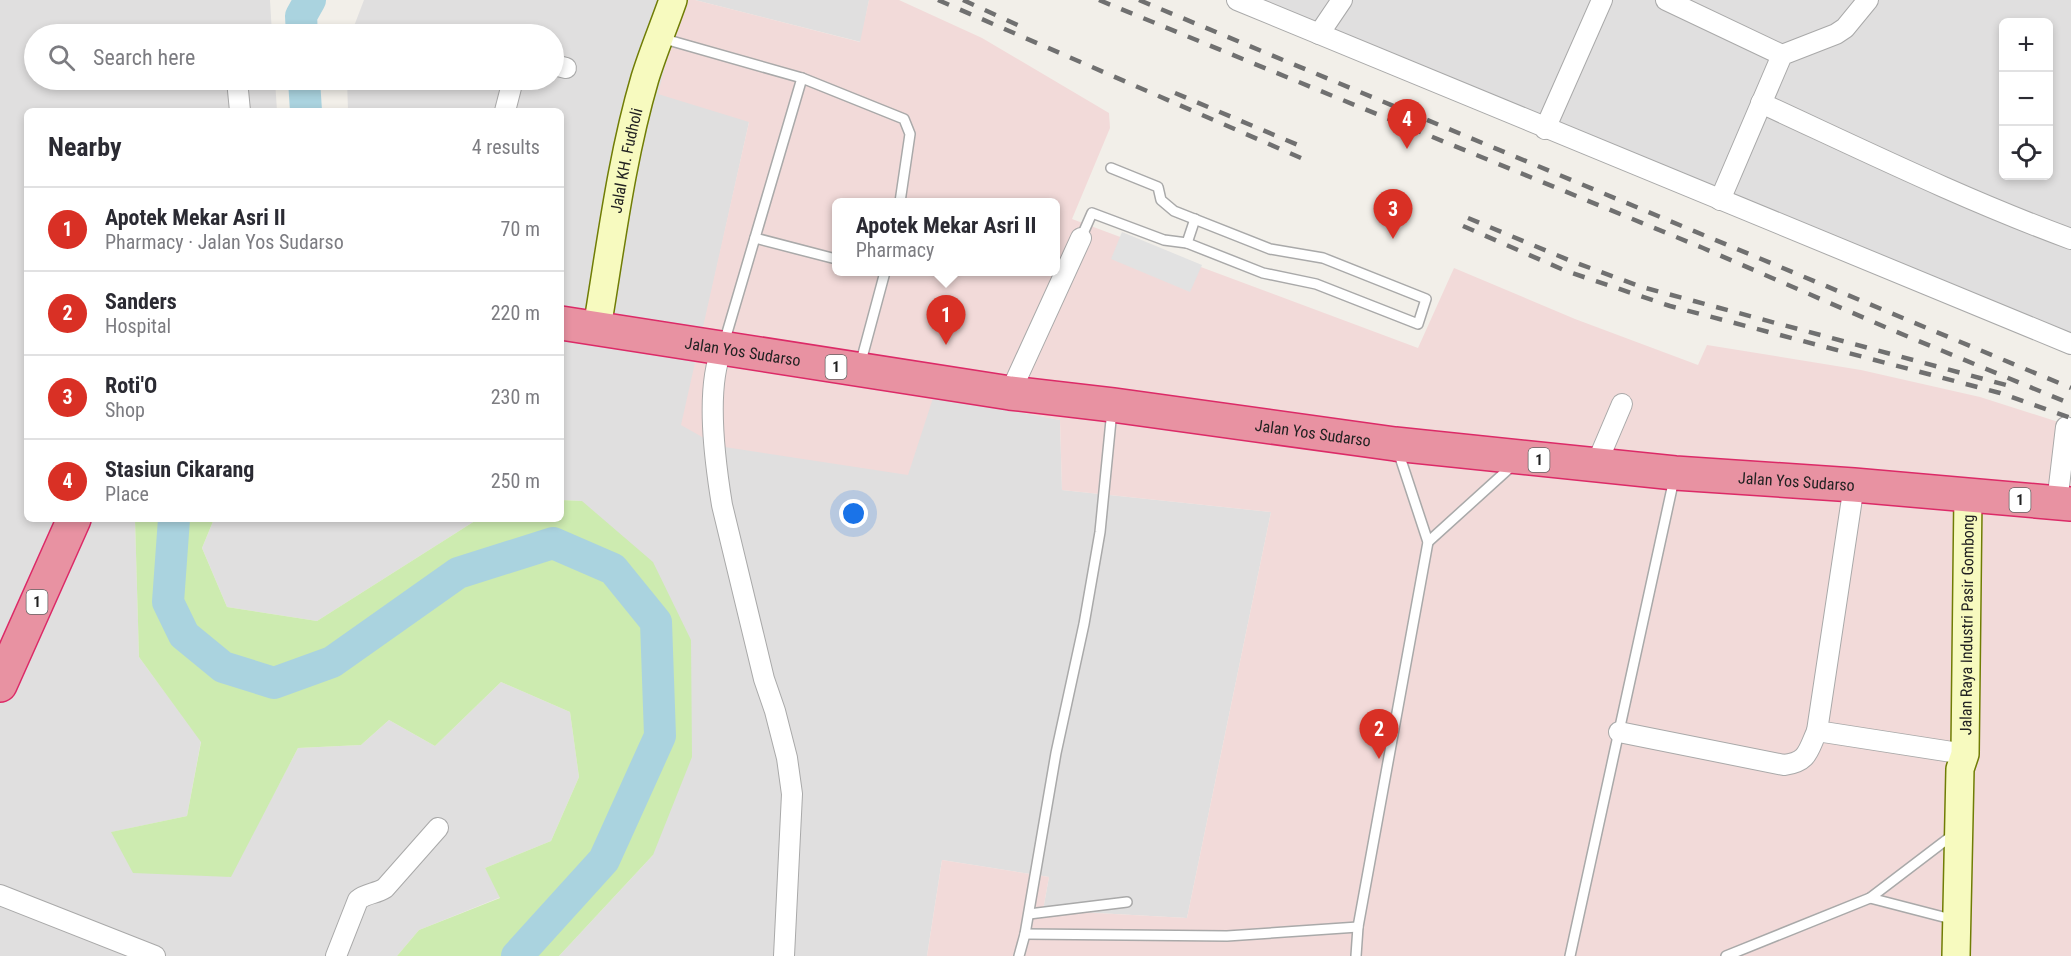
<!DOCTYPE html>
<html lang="en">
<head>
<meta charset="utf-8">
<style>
  body { margin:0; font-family:"Roboto Condensed",sans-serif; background:#f2f2f3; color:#2b2b33 }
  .controls { position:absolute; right:18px; top:18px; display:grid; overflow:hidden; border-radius:9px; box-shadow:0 3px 9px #0003 }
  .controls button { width:54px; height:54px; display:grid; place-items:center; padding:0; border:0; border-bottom:2px solid #e1e1e2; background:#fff; color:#2b2b33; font:30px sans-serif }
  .you { position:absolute; left:854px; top:514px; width:21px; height:21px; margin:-15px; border:4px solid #fff; border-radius:50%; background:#1a73e8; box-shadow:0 0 0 9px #1a73e833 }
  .badge { display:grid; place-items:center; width:39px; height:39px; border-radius:50%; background:#d93025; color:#fff; font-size:20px; font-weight:700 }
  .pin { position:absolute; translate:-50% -50px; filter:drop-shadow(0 2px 3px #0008) }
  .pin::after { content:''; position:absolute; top:32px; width:21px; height:18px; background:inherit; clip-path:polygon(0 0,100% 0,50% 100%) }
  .popup { position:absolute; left:832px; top:198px; width:228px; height:78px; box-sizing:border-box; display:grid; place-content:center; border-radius:9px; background:#fff; filter:drop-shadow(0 2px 4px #0005); font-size:20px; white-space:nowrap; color:#7c7c81 }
  .popup b { font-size:22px; color:#2b2b33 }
  .popup::after { content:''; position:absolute; left:50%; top:100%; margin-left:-12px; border:12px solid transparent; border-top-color:#fff }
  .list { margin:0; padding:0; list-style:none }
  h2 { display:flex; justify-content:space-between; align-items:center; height:78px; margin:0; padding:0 24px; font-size:26px }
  h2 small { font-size:20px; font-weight:400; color:#7c7c81 }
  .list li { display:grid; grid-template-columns:39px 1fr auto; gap:18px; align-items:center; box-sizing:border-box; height:84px; padding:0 24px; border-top:2px solid #e1e1e2 }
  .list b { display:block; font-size:22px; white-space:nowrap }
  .list p { margin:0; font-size:20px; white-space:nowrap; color:#7c7c81 }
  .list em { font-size:20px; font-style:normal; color:#7c7c81 }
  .icon { flex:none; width:33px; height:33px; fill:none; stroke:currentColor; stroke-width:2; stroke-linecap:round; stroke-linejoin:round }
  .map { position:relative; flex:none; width:2071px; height:956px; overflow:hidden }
  .search { position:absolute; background:#fff; box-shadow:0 3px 9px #0003; left:24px; top:24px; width:540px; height:66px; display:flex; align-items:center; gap:15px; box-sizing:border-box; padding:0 21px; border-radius:33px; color:#7c7c81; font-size:22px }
  .panel { position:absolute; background:#fff; box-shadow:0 3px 9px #0003; left:24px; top:108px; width:540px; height:414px; border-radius:9px }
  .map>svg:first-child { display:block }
  .residential { fill:#e0dfdf; fill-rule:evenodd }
  .commercial { fill:#f2dad9; fill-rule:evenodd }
  .grass { fill:#cdebb0 }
  .parking { fill:#e2e2e2 }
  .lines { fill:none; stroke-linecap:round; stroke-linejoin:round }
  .river { stroke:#aad3df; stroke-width:32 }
  .lane-casing { stroke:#a9a9a9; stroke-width:12 }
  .street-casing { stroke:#a9a9a9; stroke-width:22 }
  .secondary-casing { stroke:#707d05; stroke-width:30 }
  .highway-casing { stroke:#dc2a67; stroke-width:36 }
  .lane { stroke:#fff; stroke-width:9 }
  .street { stroke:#fff; stroke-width:20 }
  .secondary { stroke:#f7fabf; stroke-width:27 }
  .highway { stroke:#e892a2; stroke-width:33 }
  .rail { stroke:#707070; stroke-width:4.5; stroke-dasharray:12 12; stroke-linecap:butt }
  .labels { text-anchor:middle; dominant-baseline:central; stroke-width:5; stroke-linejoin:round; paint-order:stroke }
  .shield { fill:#fff; stroke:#646464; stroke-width:1.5 }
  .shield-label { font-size:15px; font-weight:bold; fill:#222 }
  .street-label { font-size:16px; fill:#222; stroke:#fff }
</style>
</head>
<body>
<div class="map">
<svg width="2071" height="956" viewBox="0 0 2071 956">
  <rect width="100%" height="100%" fill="#f2efe9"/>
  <g class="residential">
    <polygon points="0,0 270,0 272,34 34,34 34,80 275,80 277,111 27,111 27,519 135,519 139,657 201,741 187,816 112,832 230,877 298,748 361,745 389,720 435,746 501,682 570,712 579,777 551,841 485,868 501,897 419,930 397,956 0,956"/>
    <polygon points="364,0 682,0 749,122 682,425 934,395 1060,420 1062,490 1271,512 1187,918 1043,910 1049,877 942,860 927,956 559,956 653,855 582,501 561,500 561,111 348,111 347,80 554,80 554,34 351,34"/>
    <polygon points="695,0 869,0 861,42"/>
    <path d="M1233,0H2071V350ZM2004,22H2048V176H2004Z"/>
    <polygon points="214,519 478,519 317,621 227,607 202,548"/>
  </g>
  <path class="commercial" d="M682,0H695L860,42L869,0H899L982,38L1109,113L1110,128L1072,219L1418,348L1454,268L1575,319L1698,365L1707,345L1861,370L1980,397L2071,426V956H927L942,860L1049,877L1043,910L1187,918L1271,512L1062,490L1060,420L934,395L908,475L718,446L681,425L749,122L658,94ZM836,202H1056V272H836Z"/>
  <polygon class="grass" points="561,500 582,501 653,562 691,640 692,757 653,855 559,956 397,956 419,930 500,898 485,868 551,841 579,777 570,712 501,682 435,746 389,720 361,745 298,748 231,877 133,873 111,832 187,816 201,742 139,657 135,519 214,519 202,548 227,607 317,621 478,519 561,519"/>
  <polygon class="parking" points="1122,232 1202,265 1190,292 1111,259"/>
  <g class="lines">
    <g class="river">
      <polyline points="302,34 301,16 310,0"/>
      <polyline points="304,80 306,111"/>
      <polyline points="174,519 168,602 184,635 223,667 274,683 332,662 458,573 553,543 613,569 656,622 660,736 604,860 517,956"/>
    </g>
    <defs>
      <g id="lane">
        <polyline points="661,38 802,78 904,119 910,134 900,202"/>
        <polyline points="755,238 836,259"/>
        <polyline points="1081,238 1092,213 1164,240 1187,243 1263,273 1316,284 1418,324 1426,299 1323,258 1270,249 1174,211 1161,200 1158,187 1111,168"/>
        <polyline points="1187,243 1195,219"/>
        <polyline points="724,343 802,78"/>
        <polyline points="860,365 885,272"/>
        <polyline points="1428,542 1513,465"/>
        <polyline points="1870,898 1955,920"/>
        <polyline points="1029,914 1127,902"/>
        <polyline points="1025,934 1227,936 1358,927"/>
        <polyline points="1019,956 1025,934 1056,753 1084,624 1100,532 1112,410"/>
        <polyline points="1356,956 1358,927 1428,542 1398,451"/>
        <polyline points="1570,956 1674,479"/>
        <polyline points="1726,956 1870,898 1954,834"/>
      </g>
      <g id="street">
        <polyline points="1237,0 2071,344"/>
        <polyline points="1666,0 1782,55"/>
        <polyline points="1319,34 1342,0"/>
        <polyline points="554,65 566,68"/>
        <polyline points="237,80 240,111"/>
        <path d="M1761,103C1863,150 1965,200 2071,239"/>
        <polyline points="505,111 513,80"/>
        <polyline points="1545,129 1602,0"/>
        <polyline points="1720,200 1782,55 1836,34 1845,28 1868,0"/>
        <path d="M722,349C705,389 715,462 722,505L764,679L775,711L787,758L792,794L784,956"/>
        <polyline points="1010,393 1081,238"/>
        <polyline points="1596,465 1622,404"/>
        <polyline points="1854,485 1817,731 1965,754"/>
        <polyline points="2057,503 2066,427"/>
        <path d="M1619,732L1784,765C1808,762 1808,751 1817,731"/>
        <polyline points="0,895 155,956"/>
        <path d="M336,956L358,900C366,893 376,894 385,888L438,828"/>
      </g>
      <g id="secondary">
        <path id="s1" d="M597,328C611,244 621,160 645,78C653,52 664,26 673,0"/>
        <path id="s2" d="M1956,956L1960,769L1965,754L1968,495"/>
      </g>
      <g id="highway">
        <path id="s3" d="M561,323L1010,393L1113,405L1395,444L1675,473L1854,485L2071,504"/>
        <polyline points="0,685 74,519"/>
      </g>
    </defs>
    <use href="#lane" class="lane-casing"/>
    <use href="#street" class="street-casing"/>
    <use href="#secondary" class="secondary-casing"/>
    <use href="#highway" class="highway-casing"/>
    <use href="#lane" class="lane"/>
    <use href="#street" class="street"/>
    <use href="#secondary" class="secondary"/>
    <use href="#highway" class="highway"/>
    <g class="rail">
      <polyline points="938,0 1301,158"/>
      <polyline points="963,0 1024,28"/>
      <polyline points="1099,0 1703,248 1892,330 2071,404"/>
      <polyline points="1139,0 2071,388"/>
      <polyline points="1175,93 1305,148"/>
      <polyline points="1468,218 1571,261 1642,287 2006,385"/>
      <polyline points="1463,226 1566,271 1670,306 2000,393 2071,418"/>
    </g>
  </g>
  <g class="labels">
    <g class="shield">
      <rect x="825.5" y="355" width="21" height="24" rx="4.5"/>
      <rect x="1528.5" y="448" width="21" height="24" rx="4.5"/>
      <rect x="2009.5" y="488" width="21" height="24" rx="4.5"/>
      <rect x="26.5" y="590" width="21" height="24" rx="4.5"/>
    </g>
    <g class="shield-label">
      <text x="836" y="367">1</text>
      <text x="1539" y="460">1</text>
      <text x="2020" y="500">1</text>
      <text x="37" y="602">1</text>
    </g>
    <g class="street-label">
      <text stroke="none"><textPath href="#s1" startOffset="170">Jalal KH. Fudholi</textPath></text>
      <text stroke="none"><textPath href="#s3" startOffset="184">Jalan Yos Sudarso</textPath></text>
      <text stroke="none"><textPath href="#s3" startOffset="760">Jalan Yos Sudarso</textPath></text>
      <text stroke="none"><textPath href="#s3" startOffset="1246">Jalan Yos Sudarso</textPath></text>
      <text stroke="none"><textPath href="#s2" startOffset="332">Jalan Raya Industri Pasir Gombong</textPath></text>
    </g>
  </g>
</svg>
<div class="controls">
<button>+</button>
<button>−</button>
<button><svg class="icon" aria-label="locate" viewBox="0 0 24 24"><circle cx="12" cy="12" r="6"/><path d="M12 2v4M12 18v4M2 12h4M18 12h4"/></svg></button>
</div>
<div class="you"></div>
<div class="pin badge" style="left:946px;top:345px">1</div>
<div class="popup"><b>Apotek Mekar Asri II</b>Pharmacy</div>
<div class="pin badge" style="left:1379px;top:759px">2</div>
<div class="pin badge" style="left:1393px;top:239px">3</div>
<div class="pin badge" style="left:1407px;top:149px">4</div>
<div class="search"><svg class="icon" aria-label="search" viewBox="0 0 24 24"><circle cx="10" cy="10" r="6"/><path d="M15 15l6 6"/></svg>Search here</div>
<section class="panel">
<h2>Nearby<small>4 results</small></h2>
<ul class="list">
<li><span class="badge">1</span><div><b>Apotek Mekar Asri II</b><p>Pharmacy · Jalan Yos Sudarso</p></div><em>70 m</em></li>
<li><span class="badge">2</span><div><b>Sanders</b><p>Hospital</p></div><em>220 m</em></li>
<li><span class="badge">3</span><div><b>Roti'O</b><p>Shop</p></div><em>230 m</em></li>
<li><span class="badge">4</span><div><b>Stasiun Cikarang</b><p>Place</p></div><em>250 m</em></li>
</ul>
</section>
</div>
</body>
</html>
